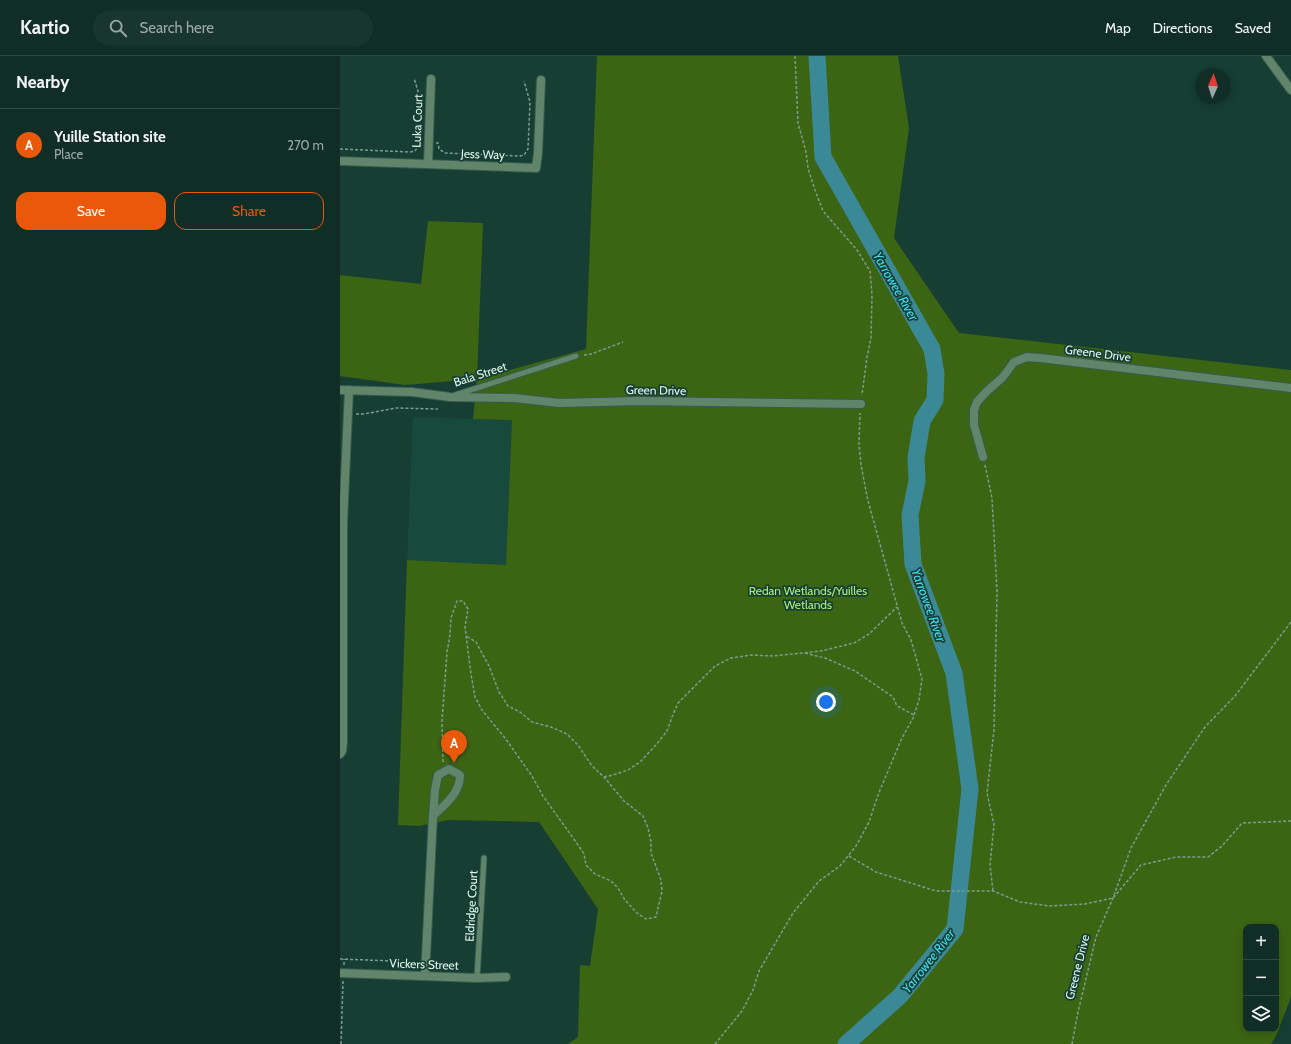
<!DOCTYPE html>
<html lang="en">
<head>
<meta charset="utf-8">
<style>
  body { margin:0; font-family:Cabin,sans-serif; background:#19362e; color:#f1f3f6 }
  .controls { position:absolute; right:12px; bottom:12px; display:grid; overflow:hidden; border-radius:8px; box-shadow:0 2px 10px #0003 }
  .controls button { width:36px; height:36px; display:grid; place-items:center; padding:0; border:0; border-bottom:1px solid #304a43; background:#102e26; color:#f1f3f6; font:20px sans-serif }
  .compass { position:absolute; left:855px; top:12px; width:36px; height:36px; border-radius:50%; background:#102e26; box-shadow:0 2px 10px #0003; rotate:3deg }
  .you { position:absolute; left:486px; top:646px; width:14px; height:14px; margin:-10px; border:3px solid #fff; border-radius:50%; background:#1a73e8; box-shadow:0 0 0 6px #1a73e833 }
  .badge { display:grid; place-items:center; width:26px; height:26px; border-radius:50%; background:#ea580c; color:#fff; font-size:13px; font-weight:700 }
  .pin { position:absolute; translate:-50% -33px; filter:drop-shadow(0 1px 2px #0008) }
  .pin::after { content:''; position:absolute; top:21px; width:14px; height:12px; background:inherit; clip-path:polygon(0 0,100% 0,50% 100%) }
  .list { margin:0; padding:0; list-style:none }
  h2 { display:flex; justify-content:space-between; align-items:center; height:52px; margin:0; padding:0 16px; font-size:17px }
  h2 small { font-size:13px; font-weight:400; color:#9ca8a7 }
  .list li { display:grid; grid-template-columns:26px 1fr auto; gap:12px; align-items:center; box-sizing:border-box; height:72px; padding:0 16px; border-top:1px solid #304a43 }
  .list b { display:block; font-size:15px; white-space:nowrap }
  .list p { margin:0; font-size:13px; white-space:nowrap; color:#9ca8a7 }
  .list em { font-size:13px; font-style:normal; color:#9ca8a7 }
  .actions { display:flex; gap:8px; padding:12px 16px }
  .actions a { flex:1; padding:9px 0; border:1px solid #ea580c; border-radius:12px; text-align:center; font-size:14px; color:#ea580c }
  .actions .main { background:#ea580c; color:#fff }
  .icon { flex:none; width:22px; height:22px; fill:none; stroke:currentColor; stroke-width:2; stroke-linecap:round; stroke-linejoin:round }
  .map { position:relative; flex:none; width:951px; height:988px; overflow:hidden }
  header { display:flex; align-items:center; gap:24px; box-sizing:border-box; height:56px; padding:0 20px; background:#102e26; border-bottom:1px solid #304a43 }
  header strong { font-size:19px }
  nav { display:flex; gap:22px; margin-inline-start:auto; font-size:14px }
  .search { width:280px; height:36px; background:#19362e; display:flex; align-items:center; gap:10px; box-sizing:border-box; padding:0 14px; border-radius:22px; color:#9ca8a7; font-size:15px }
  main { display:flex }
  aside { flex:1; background:#102e26 }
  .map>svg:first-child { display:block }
  .built { fill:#174a3d }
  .green { fill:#3c6513; fill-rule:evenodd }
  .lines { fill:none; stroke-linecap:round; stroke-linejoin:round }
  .river { stroke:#3b8996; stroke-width:17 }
  .lane-casing { stroke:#365b50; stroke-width:7 }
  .street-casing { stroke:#365b50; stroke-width:10 }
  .path { stroke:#7d9c92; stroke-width:1.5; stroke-dasharray:3 2; stroke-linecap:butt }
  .lane { stroke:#61856a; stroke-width:5 }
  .street { stroke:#61856a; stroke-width:8 }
  .labels { text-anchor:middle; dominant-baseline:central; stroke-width:3.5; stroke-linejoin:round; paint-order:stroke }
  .street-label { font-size:12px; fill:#dff5ed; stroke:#163e32 }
  .park-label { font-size:12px; fill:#aded7b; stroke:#163e32 }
  .water-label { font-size:13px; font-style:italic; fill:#42dcf4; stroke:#163e32 }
</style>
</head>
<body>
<header>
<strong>Kartio</strong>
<div class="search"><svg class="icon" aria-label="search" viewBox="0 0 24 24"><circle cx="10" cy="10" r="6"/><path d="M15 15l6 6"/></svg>Search here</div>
<nav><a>Map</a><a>Directions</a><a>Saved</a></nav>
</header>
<main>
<aside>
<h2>Nearby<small></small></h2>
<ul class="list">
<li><span class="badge">A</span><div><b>Yuille Station site</b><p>Place</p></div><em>270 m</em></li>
</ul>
<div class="actions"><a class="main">Save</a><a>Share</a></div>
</aside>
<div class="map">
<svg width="951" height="988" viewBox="0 0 951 988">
  <rect width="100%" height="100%" fill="#163e32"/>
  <polygon class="built" points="73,361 172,364 166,509 67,504"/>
  <path class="green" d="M257,0H558L569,72L554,182L619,277L951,314V941L937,978L931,988H228L238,981L240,909L250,910L258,853L199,766L108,764L79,770L58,769L67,504L166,509L172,364L133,363L137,323L65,329L0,320V219L81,228L88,165L143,167L137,323L246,293ZM906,871H936V973H906Z"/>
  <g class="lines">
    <polyline class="river" points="477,0 483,101 592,293 596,318 595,344 582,365 576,402 577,425 570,459 573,508 614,617 630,733 615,873 560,940 506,988"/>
    <defs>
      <g id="lane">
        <polyline points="115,339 236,300"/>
        <polyline points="137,922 144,802"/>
      </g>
      <g id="street">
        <polyline points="926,0 951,34"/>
        <polyline points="0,105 196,112 198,97 201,24"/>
        <polyline points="88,108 91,23"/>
        <polyline points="0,334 72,336 110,341 174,342 220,347 298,345 521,348"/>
        <polyline points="643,401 634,369 634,354 637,346 646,336 663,321 674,306 687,301 700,302 951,332"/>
        <polyline points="0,698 2,695 3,686 3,467 9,334"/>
        <polyline points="0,917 137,922 166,921"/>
        <path d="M85,920L93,760L95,734L98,719L109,713L120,719C120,738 105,748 93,760"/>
      </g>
    </defs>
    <use href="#lane" class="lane-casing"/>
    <use href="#street" class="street-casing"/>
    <g class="path">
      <polyline points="455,0 458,67 466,96 468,112 475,134 483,155 517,194 530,215 532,239 531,282 527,301 522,339"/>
      <polyline points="96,87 98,87 99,93 105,97 180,100 184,99 188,93 190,46 184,25"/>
      <path d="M0,93L70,96C76,96 78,92 79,86L80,42L74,22"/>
      <polyline points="244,299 251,298 283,286"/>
      <polyline points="16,358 24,358 56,352 98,353"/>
      <polyline points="645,409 652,442 657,536 654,674 647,737 654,769 650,809 653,835"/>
      <polyline points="465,597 485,602 515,615 553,641 557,650 574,659"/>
      <polyline points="103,706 102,665 107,596 110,579 111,562 117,545 123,545 128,553 125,571 131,618 135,641 142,654 165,682 192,720 203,740 236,786 244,798 246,809 255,818 271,825 278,832 285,844 297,857 306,863 316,861 322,835 321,824 311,797 311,786 308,772 303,760 284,745 264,721 252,710 238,689 227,678 211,671 192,666 180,656 168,650 159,636 149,610 136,586 126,580"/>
      <polyline points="264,721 273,719 288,714 300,706 316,689 327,675 332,661 338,647 375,610 391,602 411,599 433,600 481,595 514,587 529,578 557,551"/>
      <polyline points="509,800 536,816 596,835 653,835 680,846 710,850 745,848 773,842 801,809 836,801 868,801 882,790 902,767 951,765"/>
      <polyline points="0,903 53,905 77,908"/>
      <polyline points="4,909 4,903"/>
      <polyline points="1,988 3,925"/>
      <polyline points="375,988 402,955 413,934 419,915 453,857 479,825 500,810 516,790 529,766 538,739 561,684 573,662 579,644 582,623 571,584 562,567 528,445 521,409 519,388 520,357"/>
      <polyline points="732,988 738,956 756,881 773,842 791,792 826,729 865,671 895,640 951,566"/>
    </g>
    <use href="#lane" class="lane"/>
    <use href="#street" class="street"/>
  </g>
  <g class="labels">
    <g class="street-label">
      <text transform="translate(77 65) rotate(-88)">Luka Court</text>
      <text transform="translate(143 98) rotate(2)">Jess Way</text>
      <text transform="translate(758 297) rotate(7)">Greene Drive</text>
      <text transform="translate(140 318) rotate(-18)">Bala Street</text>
      <text transform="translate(316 334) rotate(1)">Green Drive</text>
      <text transform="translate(131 850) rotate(-87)">Eldridge Court</text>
      <text transform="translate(84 908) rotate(2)">Vickers Street</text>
      <text transform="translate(737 911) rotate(-76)">Greene Drive</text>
    </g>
    <g class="park-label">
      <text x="468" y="534">Redan Wetlands/Yuilles<tspan x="468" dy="14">Wetlands</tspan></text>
    </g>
    <g class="water-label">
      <text transform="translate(556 230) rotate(60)">Yarrowee River</text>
      <text transform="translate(589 549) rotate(70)">Yarrowee River</text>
      <text transform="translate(588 905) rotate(-52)">Yarrowee River</text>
    </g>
  </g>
</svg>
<div class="controls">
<button>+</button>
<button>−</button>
<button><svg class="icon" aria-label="layers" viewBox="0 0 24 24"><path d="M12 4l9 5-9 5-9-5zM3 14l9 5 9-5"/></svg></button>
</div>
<svg class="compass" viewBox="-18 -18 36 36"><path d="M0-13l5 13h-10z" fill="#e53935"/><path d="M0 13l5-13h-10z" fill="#9ca8a7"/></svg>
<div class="you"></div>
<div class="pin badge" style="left:114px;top:707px">A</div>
</div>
</main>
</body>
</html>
